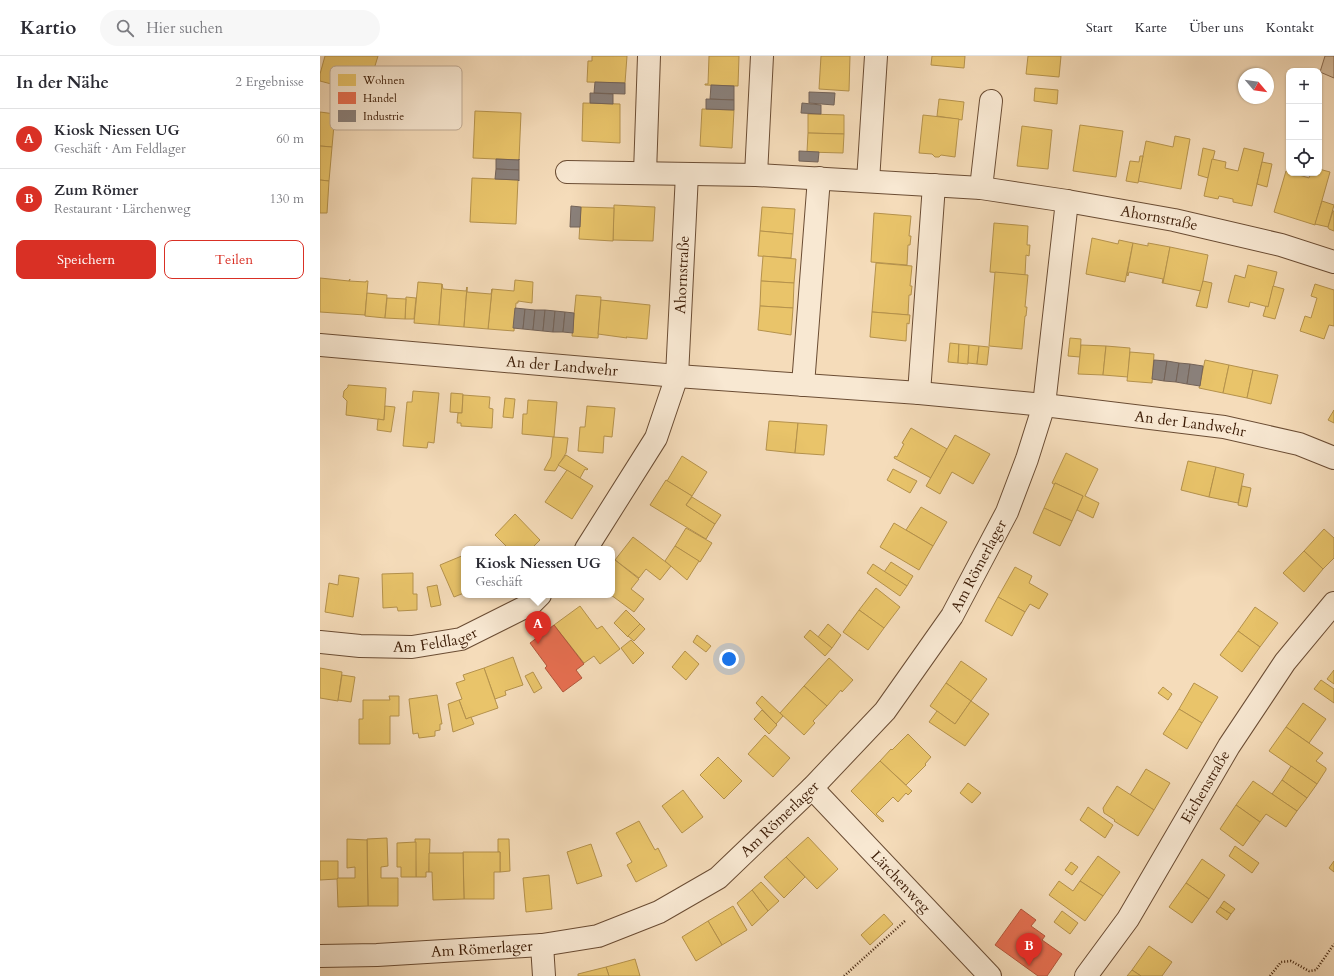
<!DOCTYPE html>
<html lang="de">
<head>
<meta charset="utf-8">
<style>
  body { margin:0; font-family:Cardo,serif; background:#f7f7f7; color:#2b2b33 }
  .controls { position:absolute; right:12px; top:12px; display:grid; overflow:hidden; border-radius:8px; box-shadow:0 1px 3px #0004 }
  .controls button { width:36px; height:36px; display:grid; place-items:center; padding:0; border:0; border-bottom:1px solid #e1e1e2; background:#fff; color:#2b2b33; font:20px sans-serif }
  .compass { position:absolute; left:918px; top:12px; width:36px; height:36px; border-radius:50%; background:#fff; box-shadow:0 1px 3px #0004; rotate:119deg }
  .you { position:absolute; left:409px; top:603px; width:14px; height:14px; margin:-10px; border:3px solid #fff; border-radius:50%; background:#1a73e8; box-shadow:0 0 0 6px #1a73e833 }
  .badge { display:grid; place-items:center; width:26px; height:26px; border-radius:50%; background:#d93025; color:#fff; font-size:13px; font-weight:700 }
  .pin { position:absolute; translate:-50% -33px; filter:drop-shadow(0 1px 2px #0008) }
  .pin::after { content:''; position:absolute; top:21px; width:14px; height:12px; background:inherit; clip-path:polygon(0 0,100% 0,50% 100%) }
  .popup { position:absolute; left:141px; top:490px; width:154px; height:52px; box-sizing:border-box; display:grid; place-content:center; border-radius:8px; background:#fff; filter:drop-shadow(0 1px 3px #0005); font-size:13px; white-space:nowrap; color:#7c7c81 }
  .popup b { font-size:15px; color:#2b2b33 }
  .popup::after { content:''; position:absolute; left:50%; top:100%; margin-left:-8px; border:8px solid transparent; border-top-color:#fff }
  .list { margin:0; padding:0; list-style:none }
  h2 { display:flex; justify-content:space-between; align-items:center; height:52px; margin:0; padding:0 16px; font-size:17px }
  h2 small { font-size:13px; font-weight:400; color:#7c7c81 }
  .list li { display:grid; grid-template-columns:26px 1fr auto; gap:12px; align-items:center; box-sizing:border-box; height:60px; padding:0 16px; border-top:1px solid #e1e1e2 }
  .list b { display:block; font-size:15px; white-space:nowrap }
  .list p { margin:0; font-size:13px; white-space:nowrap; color:#7c7c81 }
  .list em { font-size:13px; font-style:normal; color:#7c7c81 }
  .actions { display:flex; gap:8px; padding:12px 16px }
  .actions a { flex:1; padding:9px 0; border:1px solid #d93025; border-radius:8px; text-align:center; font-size:14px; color:#d93025 }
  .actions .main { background:#d93025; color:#fff }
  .icon { flex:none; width:22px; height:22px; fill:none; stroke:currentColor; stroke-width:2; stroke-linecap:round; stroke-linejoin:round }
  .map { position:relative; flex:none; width:1014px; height:920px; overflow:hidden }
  header { display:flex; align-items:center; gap:24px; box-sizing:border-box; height:56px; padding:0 20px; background:#fff; border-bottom:1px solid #e1e1e2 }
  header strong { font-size:19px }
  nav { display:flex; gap:22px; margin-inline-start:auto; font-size:14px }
  .search { width:280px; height:36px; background:#f7f7f7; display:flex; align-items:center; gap:10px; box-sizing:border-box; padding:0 14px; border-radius:22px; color:#7c7c81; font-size:15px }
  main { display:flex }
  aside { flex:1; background:#fff }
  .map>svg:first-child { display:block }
  .green { fill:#d6bc9c; stroke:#8a6c52 }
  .homes { fill:#e9c46a; stroke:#b5924c }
  .shops { fill:#e76f51; stroke:#b4563b }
  .industry { fill:#8a817c; stroke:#736359 }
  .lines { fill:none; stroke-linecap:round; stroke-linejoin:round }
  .street-casing { stroke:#6b4d34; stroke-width:24 }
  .path { stroke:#3d1d07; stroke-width:2.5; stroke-dasharray:1 2; stroke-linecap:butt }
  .street { stroke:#f8e8d2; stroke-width:22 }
  .labels { text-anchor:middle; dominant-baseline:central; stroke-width:4; stroke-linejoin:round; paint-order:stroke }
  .street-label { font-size:15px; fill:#3d1d07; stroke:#f8e8d2 }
  .key { fill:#f8e8d2; stroke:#c0ab95; stroke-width:1 }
  .key-label { font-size:11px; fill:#3d1d07 }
</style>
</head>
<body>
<header>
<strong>Kartio</strong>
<div class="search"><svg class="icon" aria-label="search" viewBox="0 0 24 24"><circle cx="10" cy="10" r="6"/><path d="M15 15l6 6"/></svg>Hier suchen</div>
<nav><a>Start</a><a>Karte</a><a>Über uns</a><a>Kontakt</a></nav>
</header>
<main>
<aside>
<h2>In der Nähe<small>2 Ergebnisse</small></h2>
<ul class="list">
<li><span class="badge">A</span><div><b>Kiosk Niessen UG</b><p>Geschäft · Am Feldlager</p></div><em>60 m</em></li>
<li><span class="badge">B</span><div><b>Zum Römer</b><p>Restaurant · Lärchenweg</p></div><em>130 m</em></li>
</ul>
<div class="actions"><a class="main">Speichern</a><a>Teilen</a></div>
</aside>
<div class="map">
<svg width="1014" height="920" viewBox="0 0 1014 920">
  <rect width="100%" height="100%" fill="#f5dcba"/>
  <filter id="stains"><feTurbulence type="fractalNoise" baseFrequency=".005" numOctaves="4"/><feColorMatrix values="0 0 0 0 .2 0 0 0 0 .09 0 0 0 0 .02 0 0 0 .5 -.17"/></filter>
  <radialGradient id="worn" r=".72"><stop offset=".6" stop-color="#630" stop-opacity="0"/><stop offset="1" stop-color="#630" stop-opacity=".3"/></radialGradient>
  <polygon class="green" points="1005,0 1014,0 1014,22 1000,16"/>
  <g class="homes">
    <polygon points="5,0 58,0 51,23 19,14 15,29 0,25 0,18"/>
    <polygon points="272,0 307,0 305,27 267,26 268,5 272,5"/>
    <polygon points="389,0 419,0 418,30 385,29 385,28 388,28"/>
    <polygon points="501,0 530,0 529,35 499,33"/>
    <polygon points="612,0 645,0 644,12 611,9"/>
    <polygon points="708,0 741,0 739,21 706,18"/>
    <polygon points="91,27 91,44 82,44 83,28"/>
    <polygon points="51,28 83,28 82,44 51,45"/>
    <polygon points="715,32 738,34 737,48 714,45"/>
    <polygon points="619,43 644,46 642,64 617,60"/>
    <polygon points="263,47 300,48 300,87 262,85"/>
    <polygon points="382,53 414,54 412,92 380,90"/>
    <polygon points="155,55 201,57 199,104 153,102"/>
    <polygon points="0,56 15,58 12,91 0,90"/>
    <polygon points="488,58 524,59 524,78 488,77"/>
    <polygon points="603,59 639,63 635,101 621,99 619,101 615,101 612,98 599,97"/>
    <polygon points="760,69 803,75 796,121 753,115"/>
    <polygon points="702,70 732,74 728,113 697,110"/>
    <polygon points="488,77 524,78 523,97 487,96"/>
    <polygon points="855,80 870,83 861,133 818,125 826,85 853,91"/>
    <polygon points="0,90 12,91 9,125 0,124"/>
    <polygon points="883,92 895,95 888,122 878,119"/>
    <polygon points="924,92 944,97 932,150 913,146 913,143 899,140 898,143 884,140 892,103 906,106 905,112 918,115"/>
    <polygon points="820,100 823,100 818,127 806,125 810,105 819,106"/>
    <polygon points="942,106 952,108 947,131 937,128"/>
    <polygon points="999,113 1010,116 995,169 954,156 966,115 989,122 991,117 999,117"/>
    <polygon points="152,122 198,124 196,168 150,166"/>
    <polygon points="0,124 9,125 7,157 0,157"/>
    <polygon points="1002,145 1014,149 1008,171 995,168"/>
    <polygon points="294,149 335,151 333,185 293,184"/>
    <polygon points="261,151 294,152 293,185 259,183"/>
    <polygon points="442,151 475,153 473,178 440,175"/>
    <polygon points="1013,155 1014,155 1014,175 1009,173 1008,171"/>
    <polygon points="554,157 591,160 589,180 591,180 590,189 588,189 587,209 551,206"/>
    <polygon points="674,167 708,170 707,189 710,189 709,200 706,199 705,219 670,216"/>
    <polygon points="440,175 473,178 471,202 438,200"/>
    <polygon points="772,182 798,188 799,184 813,187 805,226 766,218"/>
    <polygon points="813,187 828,190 828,187 850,191 843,227 842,227 843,223 809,216 808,220 807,219"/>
    <polygon points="850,191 888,199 881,235 843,227"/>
    <polygon points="443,200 476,203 474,227 441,225"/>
    <polygon points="556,207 592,210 590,230 592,230 591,239 589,239 588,259 552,256"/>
    <polygon points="928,209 957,216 948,251 930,246 929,251 908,246 915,219 925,222"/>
    <polygon points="675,216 708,219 705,251 707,251 706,260 705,260 702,293 669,290"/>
    <polygon points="0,222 29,225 30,223 29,225 46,226 46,225 48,225 45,259 0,256"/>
    <polygon points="195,224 213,226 212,247 198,245 198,247 196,247 194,275 168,273 172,233 194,235"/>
    <polygon points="441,225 474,227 473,252 440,250"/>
    <polygon points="883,225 892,227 887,252 876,250"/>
    <polygon points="98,226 122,228 119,269 94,267"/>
    <polygon points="122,228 123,233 146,235 147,231 144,271 119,269"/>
    <polygon points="995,228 1014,234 1014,270 1009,269 1004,283 980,275 985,260 991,262 997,242 991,240"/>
    <polygon points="953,230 964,233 955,263 943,260 946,250 948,251"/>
    <polygon points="147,231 147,236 171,238 172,233 168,273 144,271"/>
    <polygon points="47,237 67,239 65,262 45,260"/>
    <polygon points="256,239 281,241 278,282 252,280"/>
    <polygon points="86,241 96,242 94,263 85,263"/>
    <polygon points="67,242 86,243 85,263 65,262"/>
    <polygon points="281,244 330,249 327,283 306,281 307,282 278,278"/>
    <polygon points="440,250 473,252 471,279 438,274"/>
    <polygon points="552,256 590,259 589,268 587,267 586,285 550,281"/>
    <polygon points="750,282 761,283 760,301 748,300"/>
    <polygon points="630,287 639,288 638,307 628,306"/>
    <polygon points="639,288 649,289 648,308 638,307"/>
    <polygon points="649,289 659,290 657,308 648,307"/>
    <polygon points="761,289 786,290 783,319 758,318"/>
    <polygon points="659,290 669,291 667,309 657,308"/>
    <polygon points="786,290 810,292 808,321 783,319"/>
    <polygon points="810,296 834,298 832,327 807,325"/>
    <polygon points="885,304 909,309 903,337 879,332"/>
    <polygon points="909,309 933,314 927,342 903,337"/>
    <polygon points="933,314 958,319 951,348 927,342"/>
    <polygon points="28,329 66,332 64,364 26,359 27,345 23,341 24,335 28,331"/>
    <polygon points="93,335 119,337 114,387 108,386 107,392 83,390 87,346 92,346"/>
    <polygon points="131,337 143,338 142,357 130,356"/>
    <polygon points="143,339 170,341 169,352 173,353 172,372 141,370 141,367 137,367 138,357 142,357"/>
    <polygon points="185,342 195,343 193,362 183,361"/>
    <polygon points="208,344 237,346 234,381 202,378 203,358 207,358"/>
    <polygon points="65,350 75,351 71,376 57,374 58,363 64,364"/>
    <polygon points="267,350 295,352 292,381 284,380 283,397 258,395 260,371 265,371"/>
    <polygon points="1014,354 1014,367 1008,364"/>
    <polygon points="449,365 478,367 475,397 446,394"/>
    <polygon points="478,367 507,369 504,399 475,397"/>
    <polygon points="591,372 627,393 611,422 574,402 575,400 577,401 584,388 582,387"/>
    <polygon points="635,379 670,398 653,428 632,416 620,438 606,430"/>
    <polygon points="233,381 248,382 246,397 235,415 224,414 231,401"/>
    <polygon points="746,397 778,413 765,440 779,447 773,462 757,454 763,440 735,427 735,429 732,427"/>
    <polygon points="246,399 268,413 267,414 265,413 260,422 238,409"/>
    <polygon points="362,400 387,416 372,440 347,425"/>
    <polygon points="868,405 896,411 889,441 861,434"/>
    <polygon points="896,411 924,418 918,447 889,441"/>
    <polygon points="573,413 597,425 590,437 567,424"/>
    <polygon points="247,414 273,430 252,463 225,446"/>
    <polygon points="346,424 372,440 366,449 395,468 386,483 330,449"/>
    <polygon points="735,427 763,440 752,465 724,452"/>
    <polygon points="922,430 931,432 927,451 918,449"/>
    <polygon points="372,441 401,459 395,468 366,449"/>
    <polygon points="601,451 627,466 613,490 586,474"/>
    <polygon points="724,452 752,465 740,490 713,477"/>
    <polygon points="195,458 220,484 211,493 189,493 175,479"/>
    <polygon points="574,467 613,490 599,514 560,491"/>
    <polygon points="366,472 392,487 380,506 355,490"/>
    <polygon points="1004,473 1014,482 1014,502 1003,513 984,495"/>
    <polygon points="313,481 351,510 340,524 326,513 319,522 295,504"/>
    <polygon points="355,490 379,505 367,524 345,505"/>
    <polygon points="984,495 1003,513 984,536 963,517"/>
    <polygon points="144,499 144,537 134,541 120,509"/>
    <polygon points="295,504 319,523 311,533 324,543 314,556 291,539 292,508"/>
    <polygon points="571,506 593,520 587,530 564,516"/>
    <polygon points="553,508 587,530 580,540 547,517"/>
    <polygon points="695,511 712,520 709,527 728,538 719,553 710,548 705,556 678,541"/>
    <polygon points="93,517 93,538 97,538 97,554 78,555 77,551 63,552 62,518"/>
    <polygon points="19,519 39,522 33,561 5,556 9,527 18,529"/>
    <polygon points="117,529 121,549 111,551 107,531"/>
    <polygon points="556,532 580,551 564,572 539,554"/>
    <polygon points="678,541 705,556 692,580 665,565"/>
    <polygon points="260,550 277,573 282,570 300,593 280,608 274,600 264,607 234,569"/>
    <polygon points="935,551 958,567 940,591 918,575"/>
    <polygon points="306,554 320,568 308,581 294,567"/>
    <polygon points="539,554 564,572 548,594 523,576"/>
    <polygon points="320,568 325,573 314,585 308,580"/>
    <polygon points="508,568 521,579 512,592 498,581"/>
    <polygon points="490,574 512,592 505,600 484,581"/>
    <polygon points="918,575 940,591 922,616 900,599"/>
    <polygon points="377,579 391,590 386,596 373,586"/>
    <polygon points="311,584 324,597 313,608 301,592"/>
    <polygon points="365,595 379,608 366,624 352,611"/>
    <polygon points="193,601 203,629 185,635 186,639 175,643 164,612"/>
    <polygon points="509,602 533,624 522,636 521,634 507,650 484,630"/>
    <polygon points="641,605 667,623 651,645 626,627"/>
    <polygon points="0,612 22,616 18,645 0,642"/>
    <polygon points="164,612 178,652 146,663 139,644 142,643 136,627 145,624 143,619"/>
    <polygon points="1014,614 1014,628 1007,623"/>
    <polygon points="213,616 222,632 214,637 205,620"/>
    <polygon points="22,619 35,621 31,646 18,644"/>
    <polygon points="1001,624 1014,633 1014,647 994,633"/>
    <polygon points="626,627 651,645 635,668 610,650"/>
    <polygon points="874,627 898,641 882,667 859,653"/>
    <polygon points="484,630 507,650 493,665 495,667 484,679 460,657"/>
    <polygon points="843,631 852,638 848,644 838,637"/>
    <polygon points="117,639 122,668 120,668 120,674 115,675 115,680 99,682 98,677 93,678 89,643"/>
    <polygon points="69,640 79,640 79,660 70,660 70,688 39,688 39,663 43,663 43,644 70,644"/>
    <polygon points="442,640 463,660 456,668 436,647"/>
    <polygon points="139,644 146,663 151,661 154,668 133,676 128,648"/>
    <polygon points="651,645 669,658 645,690 609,666 617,655 635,668"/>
    <polygon points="983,647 1006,663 989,687 966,671"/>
    <polygon points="859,653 882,667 867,693 843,678"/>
    <polygon points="442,654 457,669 449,678 434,663"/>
    <polygon points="966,671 1003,697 996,705 1006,712 1006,714 997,728 949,695"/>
    <polygon points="588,678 611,701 605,708 606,709 586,729 560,705 571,693 572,694"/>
    <polygon points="445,679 470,702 453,721 428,698"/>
    <polygon points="398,701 422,725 404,743 380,719"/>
    <polygon points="560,705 592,735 588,739 586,737 578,746 573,741 556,758 564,765 562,766 531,735"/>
    <polygon points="971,710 997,728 987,742 962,724"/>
    <polygon points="826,713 850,727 834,754 810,739"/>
    <polygon points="962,724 987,742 977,755 952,738"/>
    <polygon points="933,725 977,755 966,771 946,758 940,766 916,749"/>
    <polygon points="648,727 661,737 652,747 640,737"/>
    <polygon points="797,730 834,754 818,780 794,765 795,764 784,757 783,752"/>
    <polygon points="363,734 383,761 362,777 342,750"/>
    <polygon points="916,749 940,766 923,790 900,773"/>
    <polygon points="768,751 793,769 785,782 760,764"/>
    <polygon points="319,765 335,794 338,792 347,810 316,826 307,809 312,806 296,777"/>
    <polygon points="488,781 518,813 497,833 466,801"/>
    <polygon points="67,782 68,810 61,811 61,822 78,822 78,850 48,850 47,783"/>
    <polygon points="27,783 47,784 48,850 18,851 17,822 35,822 35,811 27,812"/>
    <polygon points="95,783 110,783 109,816 106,816 106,821 96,821"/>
    <polygon points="178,783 189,783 190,815 180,816 180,796 178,796"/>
    <polygon points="96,786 96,821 81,821 81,811 77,811 77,787"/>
    <polygon points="271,788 282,820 257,828 247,796"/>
    <polygon points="915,790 939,807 932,817 909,800"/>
    <polygon points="143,796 180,796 180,816 174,816 174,843 144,843"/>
    <polygon points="109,797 143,797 144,843 113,844 112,816 109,816"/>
    <polygon points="778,800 800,816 783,840 760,825"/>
    <polygon points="466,801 485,821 464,842 444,821"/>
    <polygon points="882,803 905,819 889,843 866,827"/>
    <polygon points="0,805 18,805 18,822 17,823 0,824"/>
    <polygon points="1014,805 1014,816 1009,812"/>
    <polygon points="751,806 758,811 752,819 745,814"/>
    <polygon points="229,819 232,853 206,856 203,822"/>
    <polygon points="739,825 753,835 760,825 783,840 765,865 729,839"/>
    <polygon points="441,826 459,845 448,855 432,834"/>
    <polygon points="866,827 889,843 872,867 849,851"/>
    <polygon points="432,834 448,855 432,870 417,847"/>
    <polygon points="904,845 915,853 911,858 900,851"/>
    <polygon points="413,850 427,874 402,889 388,865"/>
    <polygon points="900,851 911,858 907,864 896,856"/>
    <polygon points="742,855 758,867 750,878 734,866"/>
    <polygon points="564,858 573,868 550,889 541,879"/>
    <polygon points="388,865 402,889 376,905 362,881"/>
    <polygon points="829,890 852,906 842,920 821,920 812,914"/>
    <polygon points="315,903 320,920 289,920 286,911"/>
    <polygon points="286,911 289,920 258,920 258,918"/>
    <polygon points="812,914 821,920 807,920"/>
  </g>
  <g class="shops">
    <polygon points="234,569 264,608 256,614 262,622 243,636 225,612 227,610 210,587"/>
    <polygon points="701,853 716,864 711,870 725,880 722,884 742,898 727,920 718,920 675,889"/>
  </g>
  <g class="industry">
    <polygon points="275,26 305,27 305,38 274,37"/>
    <polygon points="391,29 414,30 414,44 390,43"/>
    <polygon points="489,36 515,37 514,49 489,47"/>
    <polygon points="270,37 293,38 293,48 270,47"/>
    <polygon points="386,43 414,44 414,54 386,53"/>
    <polygon points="482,47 501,49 501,58 481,57"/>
    <polygon points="479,95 499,96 498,106 479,105"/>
    <polygon points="176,103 199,104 199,103 199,114 176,113"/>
    <polygon points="176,113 199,114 199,125 198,124 175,123"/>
    <polygon points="251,150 261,151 260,171 250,171"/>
    <polygon points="195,252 205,253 203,273 193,272"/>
    <polygon points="205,253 215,254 213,274 203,273"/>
    <polygon points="215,254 225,254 223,275 213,274"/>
    <polygon points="225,254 235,255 233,276 223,275"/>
    <polygon points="235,255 245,256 243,276 233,276"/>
    <polygon points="245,256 254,257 253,277 243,276"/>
    <polygon points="834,304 847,305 844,325 832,323"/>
    <polygon points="847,305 859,307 856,326 844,325"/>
    <polygon points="859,307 870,308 867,328 856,326"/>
    <polygon points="870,308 883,310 880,330 867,328"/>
  </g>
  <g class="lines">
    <defs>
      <g id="street">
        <path id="s1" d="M247,116L436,119L661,132L747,145L854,164L961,189L1014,206"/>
        <polyline points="325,117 329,0"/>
        <polyline points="436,119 442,0"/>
        <polyline points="548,125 556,0"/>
        <polyline points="661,132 671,45"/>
        <path id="s2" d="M0,289L357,320L599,337L724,349L904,371L979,388L1014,402"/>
        <polyline points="483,329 499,122"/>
        <polyline points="599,337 614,129"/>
        <path id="s3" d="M266,493L336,382L357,320L367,118"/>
        <path id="s4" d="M0,586L40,590L92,591L141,583L211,548L220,539"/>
        <path id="s5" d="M492,732L670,920"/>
        <polyline points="222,889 224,920"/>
        <path id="s6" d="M0,900L57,899L222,889L278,880L339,856L398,822L492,732L565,655L632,560L687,456L707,403L724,349L747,145"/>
        <path id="s7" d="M766,920L808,863L909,690L965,606L1014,547"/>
      </g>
    </defs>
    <use href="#street" class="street-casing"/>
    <g class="path">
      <polyline points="524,920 586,864"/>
      <polyline points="950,920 961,906 971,905 989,915 996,914 1014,888"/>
    </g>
    <use href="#street" class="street"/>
  </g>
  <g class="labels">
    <g class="street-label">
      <text stroke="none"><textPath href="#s1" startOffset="595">Ahornstraße</textPath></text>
      <text stroke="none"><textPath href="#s3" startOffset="298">Ahornstraße</textPath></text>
      <text stroke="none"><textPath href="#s2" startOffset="243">An der Landwehr</textPath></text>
      <text stroke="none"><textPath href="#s2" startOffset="874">An der Landwehr</textPath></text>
      <text stroke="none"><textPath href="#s6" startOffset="822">Am Römerlager</textPath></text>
      <text stroke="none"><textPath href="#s4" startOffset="116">Am Feldlager</textPath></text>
      <text stroke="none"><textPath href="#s7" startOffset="224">Eichenstraße</textPath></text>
      <text stroke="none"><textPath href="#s6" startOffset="498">Am Römerlager</textPath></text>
      <text stroke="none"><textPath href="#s5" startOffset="129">Lärchenweg</textPath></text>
      <text stroke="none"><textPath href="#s6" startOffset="162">Am Römerlager</textPath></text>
    </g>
  </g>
  <rect x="10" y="10" width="132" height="64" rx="6" class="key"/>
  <rect x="18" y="18" width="18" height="12" fill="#e9c46a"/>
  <rect x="18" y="36" width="18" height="12" fill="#e76f51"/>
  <rect x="18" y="54" width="18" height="12" fill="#8a817c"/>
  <g class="key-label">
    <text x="43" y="28">Wohnen</text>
    <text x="43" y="46">Handel</text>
    <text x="43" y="64">Industrie</text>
  </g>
  <rect width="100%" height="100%" filter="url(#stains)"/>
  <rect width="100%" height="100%" fill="url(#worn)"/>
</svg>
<div class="controls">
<button>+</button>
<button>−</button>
<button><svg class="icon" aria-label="locate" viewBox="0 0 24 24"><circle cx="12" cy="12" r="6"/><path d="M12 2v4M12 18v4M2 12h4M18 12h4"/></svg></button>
</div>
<svg class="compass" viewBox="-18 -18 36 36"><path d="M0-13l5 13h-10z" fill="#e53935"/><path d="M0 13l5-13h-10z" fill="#7c7c81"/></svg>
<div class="you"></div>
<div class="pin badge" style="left:218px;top:588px">A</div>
<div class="popup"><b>Kiosk Niessen UG</b>Geschäft</div>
<div class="pin badge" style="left:709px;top:910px">B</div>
</div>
</main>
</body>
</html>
